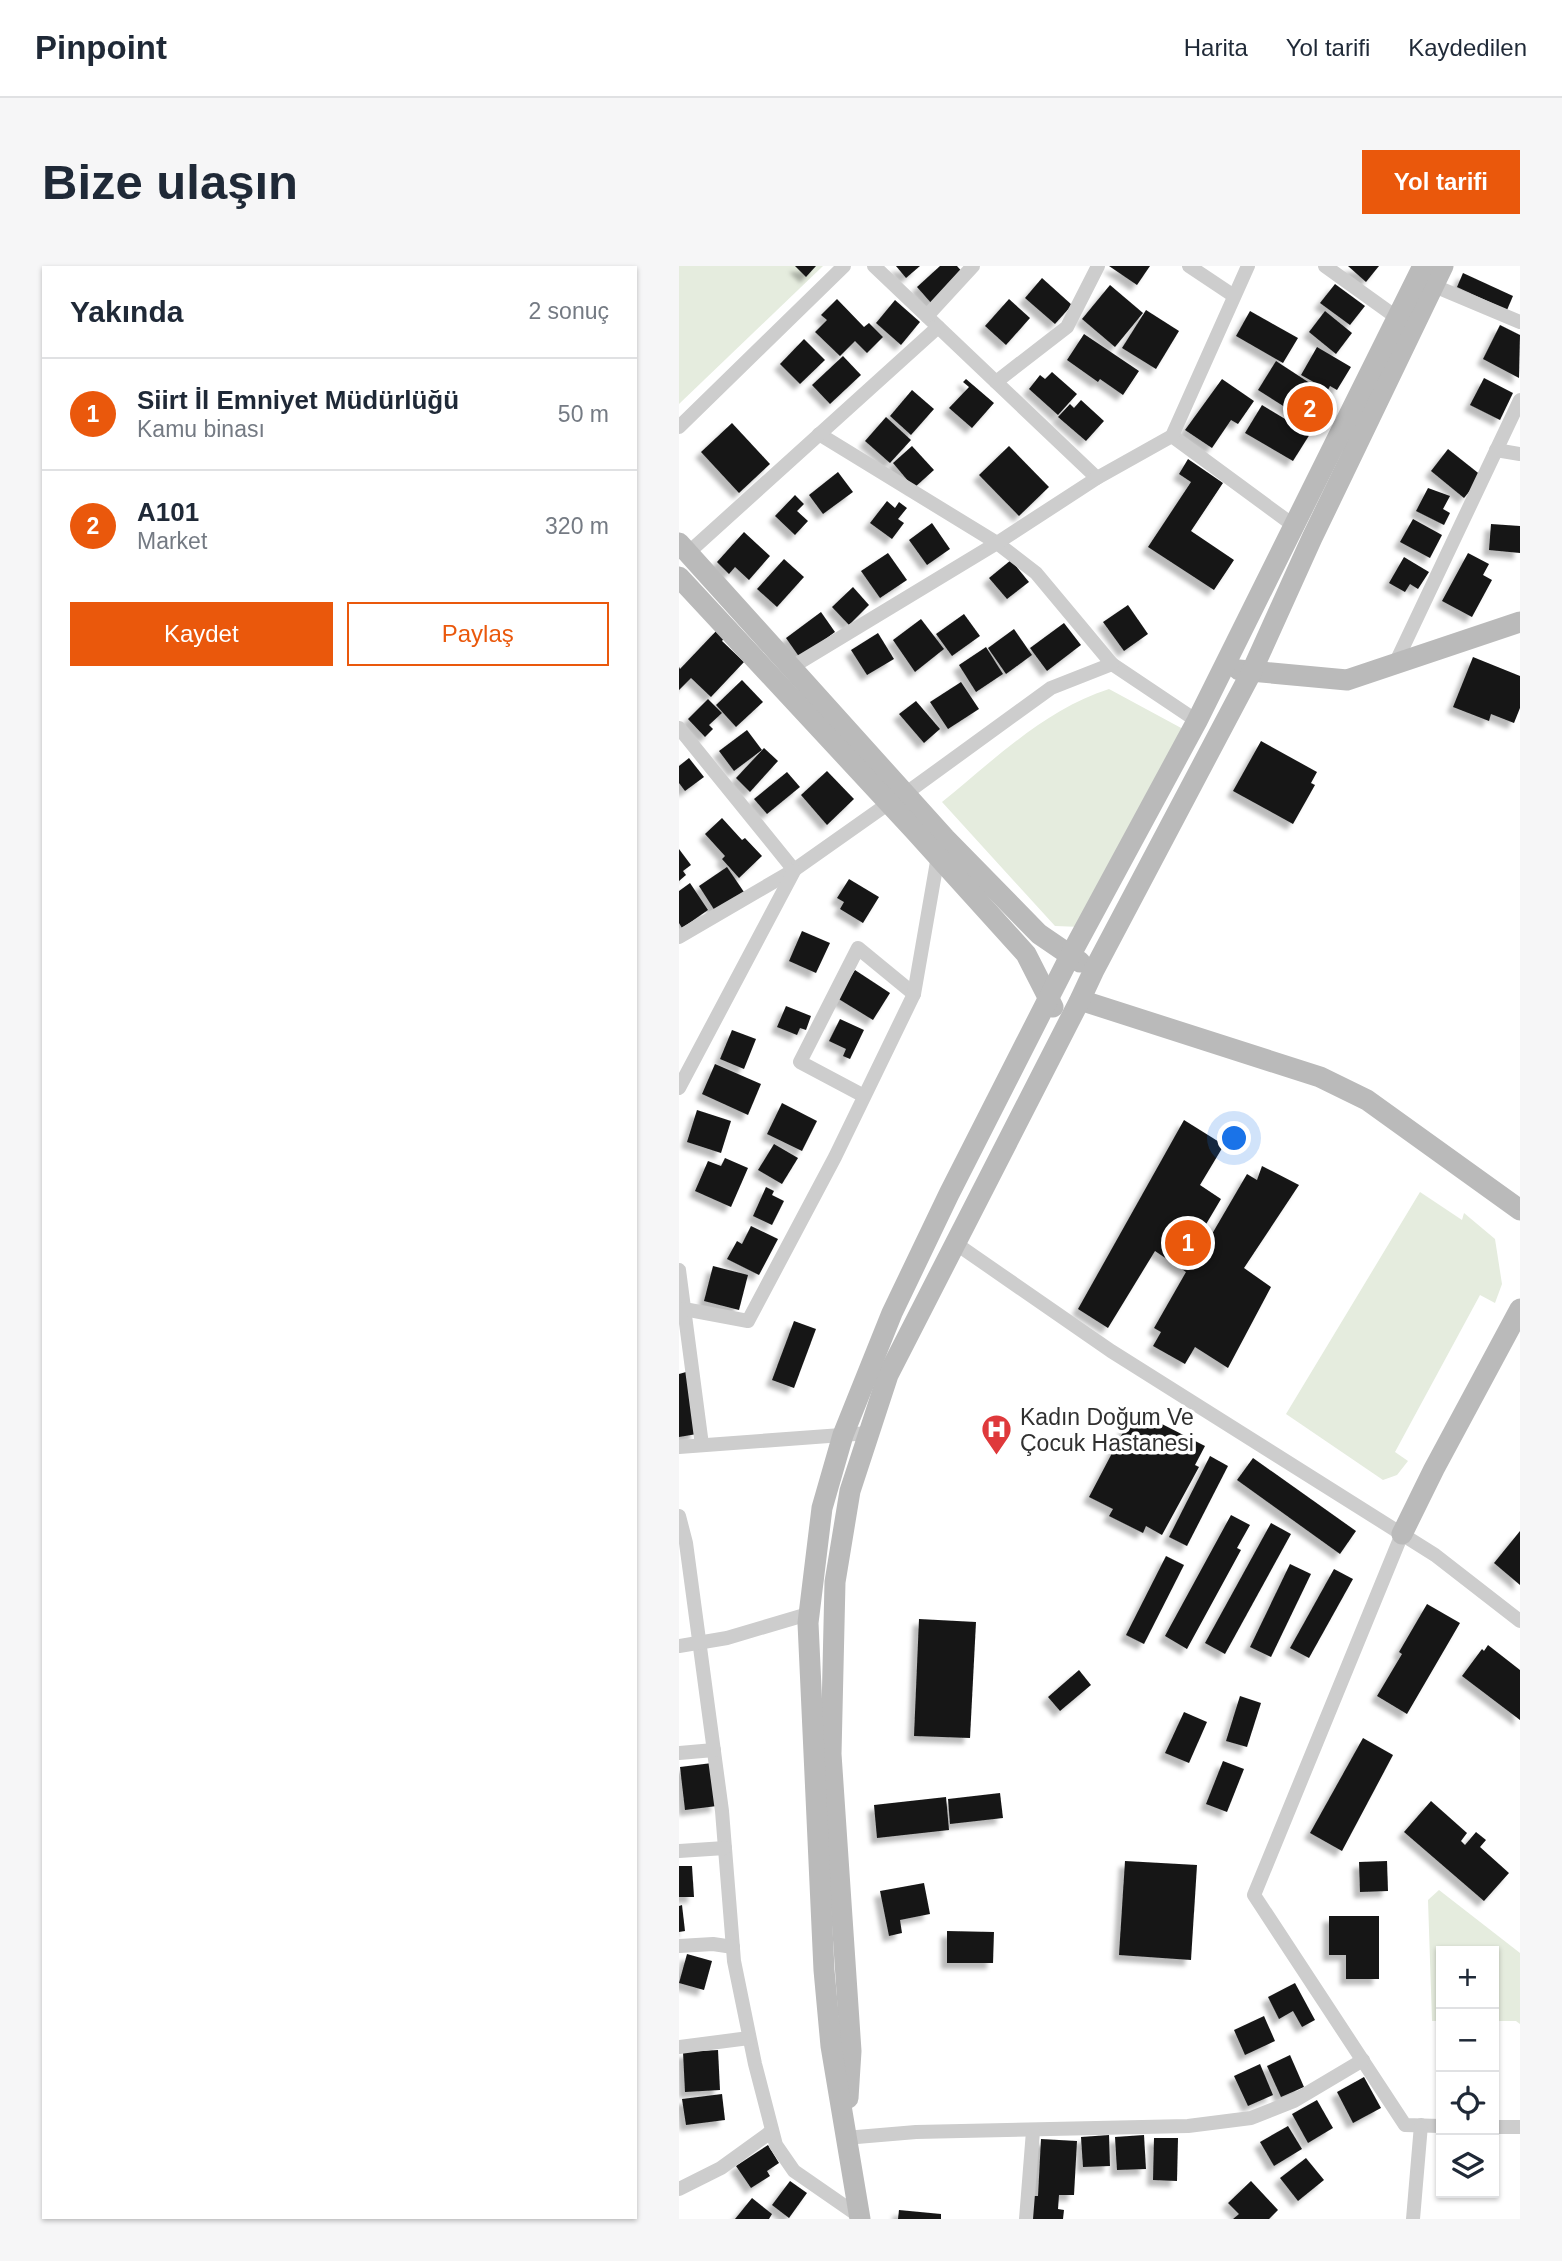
<!DOCTYPE html>
<html lang="tr">
<head>
<meta charset="utf-8">
<style>
  body { margin:0; font-family:Helvetica,sans-serif; background:#f6f6f7; color:#1f2937 }
  .controls { position:absolute; right:21px; bottom:21px; display:grid; overflow:hidden; border-radius:0px; box-shadow:0 2px 5px #0004 }
  .controls button { width:63px; height:63px; display:grid; place-items:center; padding:0; border:0; border-bottom:2px solid #e0e1e3; background:#fff; color:#1f2937; font:35px sans-serif }
  .you { position:absolute; left:556px; top:873px; width:24px; height:24px; margin:-18px; border:5px solid #fff; border-radius:50%; background:#1a73e8; box-shadow:0 0 0 10px #1a73e833 }
  .badge { display:grid; place-items:center; width:46px; height:46px; border-radius:50%; background:#ea580c; color:#fff; font-size:23px; font-weight:700 }
  .pin { position:absolute; translate:-50% -50%; border:4px solid #fff; box-shadow:0 2px 7px #0006 }
  .list { margin:0; padding:0; list-style:none }
  h2 { display:flex; justify-content:space-between; align-items:center; height:91px; margin:0; padding:0 28px; font-size:30px }
  h2 small { font-size:23px; font-weight:400; color:#747a83 }
  .list li { display:grid; grid-template-columns:46px 1fr auto; gap:21px; align-items:center; box-sizing:border-box; height:112px; padding:0 28px; border-top:2px solid #e0e1e3 }
  .list b { display:block; font-size:26px; white-space:nowrap }
  .list p { margin:0; font-size:23px; white-space:nowrap; color:#747a83 }
  .list em { font-size:23px; font-style:normal; color:#747a83 }
  .actions { display:flex; gap:14px; padding:21px 28px }
  .actions a { flex:1; padding:16px 0; border:2px solid #ea580c; border-radius:0px; text-align:center; font-size:24px; color:#ea580c }
  .actions .main { background:#ea580c; color:#fff }
  .icon { flex:none; width:38px; height:38px; fill:none; stroke:currentColor; stroke-width:2; stroke-linecap:round; stroke-linejoin:round }
  .map { position:relative; flex:none; width:841px; height:1953px; overflow:hidden; border-radius:0px }
  header { display:flex; align-items:center; gap:42px; box-sizing:border-box; height:98px; padding:0 35px; background:#fff; border-bottom:2px solid #e0e1e3 }
  header strong { font-size:33px }
  nav { display:flex; gap:38px; margin-inline-start:auto; font-size:24px }
  .intro { display:flex; align-items:center; justify-content:space-between; box-sizing:border-box; height:168px; padding:0 42px }
  h1 { margin:0; font-size:49px }
  .button { padding:18px 32px; border-radius:0px; background:#ea580c; color:#fff; font-size:24px; font-weight:700 }
  main { display:flex; gap:42px; padding:0 42px }
  aside { flex:1; background:#fff; border-radius:0px; box-shadow:0 2px 5px #0004 }
  .map>svg:first-child { display:block }
  .green { fill:#e5ecde }
  .building { fill:#171717; filter:url(#shadow) }
  .lines { fill:none; stroke-linecap:round; stroke-linejoin:round }
  .street { stroke:#cdcdcd; stroke-width:14 }
  .secondary { stroke:#bababa; stroke-width:21 }
  .labels { text-anchor:middle; dominant-baseline:central; stroke-width:7; stroke-linejoin:round; paint-order:stroke }
  .poi-label { font-size:23px; fill:#303030; stroke:#fff; text-anchor:start }
</style>
</head>
<body>
<header>
<strong>Pinpoint</strong>
<nav><a>Harita</a><a>Yol tarifi</a><a>Kaydedilen</a></nav>
</header>
<div class="intro"><h1>Bize ulaşın</h1><a class="button">Yol tarifi</a></div>
<main>
<aside>
<h2>Yakında<small>2 sonuç</small></h2>
<ul class="list">
<li><span class="badge">1</span><div><b>Siirt İl Emniyet Müdürlüğü</b><p>Kamu binası</p></div><em>50 m</em></li>
<li><span class="badge">2</span><div><b>A101</b><p>Market</p></div><em>320 m</em></li>
</ul>
<div class="actions"><a class="main">Kaydet</a><a>Paylaş</a></div>
</aside>
<div class="map">
<svg width="841" height="1953" viewBox="0 0 841 1953">
  <defs>
    <filter id="shadow"><feDropShadow dx="-6" dy="6" stdDeviation="2" flood-color="#0004"/></filter>
  </defs>
  <rect width="100%" height="100%" fill="#fff"/>
  <g class="green">
    <polygon points="0,0 144,0 0,138"/>
    <path d="M430,423L504,463L402,661L376,660L263,536C315,494 365,444 430,423Z"/>
    <polygon points="741,926 783,954 785,947 816,973 823,1018 816,1037 801,1029 716,1186 729,1195 718,1209 704,1214 607,1148"/>
    <polygon points="760,1624 841,1687 841,1758 837,1755 815,1755 815,1685 762,1685 762,1755 753,1755 749,1634"/>
  </g>
  <g class="building">
    <polygon points="116,0 137,0 127,11"/>
    <polygon points="217,0 241,0 227,12"/>
    <polygon points="261,0 278,0 286,9 253,38 238,21"/>
    <polygon points="430,0 471,0 458,19"/>
    <polygon points="669,0 700,0 687,16"/>
    <polygon points="784,7 834,30 828,44 778,21"/>
    <polygon points="363,12 393,39 376,58 346,32"/>
    <polygon points="656,18 686,40 671,59 641,37"/>
    <polygon points="431,19 464,47 436,81 403,53"/>
    <polygon points="158,33 185,61 190,57 204,71 188,87 176,75 161,90 136,66 148,54 142,49"/>
    <polygon points="330,33 351,52 327,79 306,60"/>
    <polygon points="216,34 241,56 222,79 197,57"/>
    <polygon points="467,44 500,65 477,103 443,82"/>
    <polygon points="571,45 619,72 604,97 557,70"/>
    <polygon points="646,45 673,67 657,88 630,66"/>
    <polygon points="821,59 841,69 840,112 804,93"/>
    <polygon points="405,68 460,105 444,129 421,113 419,116 388,94"/>
    <polygon points="125,73 146,94 121,118 101,98"/>
    <polygon points="638,81 672,101 658,124 651,120 649,124 622,109"/>
    <polygon points="164,90 182,109 151,138 133,119"/>
    <polygon points="597,95 646,127 628,155 579,124"/>
    <polygon points="373,106 398,128 379,149 350,123 361,109 366,113"/>
    <polygon points="805,112 834,127 821,154 791,139"/>
    <polygon points="287,113 315,137 293,162 270,142 290,121 284,116"/>
    <polygon points="543,113 575,135 559,158 552,154 533,182 506,164"/>
    <polygon points="233,124 255,143 232,169 211,150"/>
    <polygon points="402,134 425,155 407,175 379,151 391,138 395,142"/>
    <polygon points="583,139 631,168 614,195 566,167"/>
    <polygon points="207,151 232,174 211,197 186,175"/>
    <polygon points="53,157 91,198 60,227 22,186"/>
    <polygon points="233,180 255,204 235,222 214,197"/>
    <polygon points="330,180 370,221 340,250 300,209"/>
    <polygon points="769,183 803,210 785,232 752,205"/>
    <polygon points="509,193 544,217 512,265 555,294 535,324 469,281 512,216 500,208"/>
    <polygon points="159,206 174,226 144,248 130,229"/>
    <polygon points="749,222 771,230 764,243 771,247 765,259 737,245"/>
    <polygon points="116,229 125,238 118,245 129,255 116,269 96,250"/>
    <polygon points="208,235 216,242 220,236 228,242 219,253 225,257 213,273 191,257"/>
    <polygon points="734,253 763,269 751,292 721,276"/>
    <polygon points="253,257 271,283 248,299 230,274"/>
    <polygon points="812,258 841,260 841,287 810,284"/>
    <polygon points="65,266 91,290 70,314 56,301 50,308 38,296"/>
    <polygon points="209,287 228,314 201,332 182,305"/>
    <polygon points="789,287 810,298 804,309 813,314 793,351 763,335"/>
    <polygon points="725,291 750,306 739,323 731,318 726,326 710,317"/>
    <polygon points="105,293 125,311 98,341 78,323"/>
    <polygon points="332,294 350,316 328,333 310,312"/>
    <polygon points="174,321 190,339 170,359 153,341"/>
    <polygon points="449,339 469,368 445,385 424,356"/>
    <polygon points="142,346 156,366 121,392 107,372"/>
    <polygon points="285,348 301,370 273,390 257,368"/>
    <polygon points="242,353 265,383 236,406 214,374"/>
    <polygon points="385,357 402,379 368,405 351,382"/>
    <polygon points="39,363 46,371 43,375 65,396 32,431 12,412 0,424 0,401 1,403"/>
    <polygon points="335,363 353,389 327,408 309,382"/>
    <polygon points="199,367 215,393 188,409 172,384"/>
    <polygon points="307,381 324,408 297,426 280,399"/>
    <polygon points="794,391 841,410 841,442 835,457 812,448 810,455 774,441"/>
    <polygon points="63,414 84,436 57,461 37,439"/>
    <polygon points="282,416 300,443 269,463 251,436"/>
    <polygon points="29,433 43,447 30,459 34,463 26,471 9,453"/>
    <polygon points="237,435 261,463 245,477 220,448"/>
    <polygon points="68,464 83,484 55,505 40,485"/>
    <polygon points="582,475 638,506 632,517 636,519 614,558 554,525"/>
    <polygon points="85,482 99,495 71,526 57,512"/>
    <polygon points="10,492 25,511 6,525 0,517 0,500"/>
    <polygon points="148,505 175,533 148,559 122,529"/>
    <polygon points="108,506 121,521 88,548 75,533"/>
    <polygon points="43,552 63,574 66,572 83,590 60,612 43,593 46,590 26,568"/>
    <polygon points="0,583 12,599 4,605 7,609 0,615"/>
    <polygon points="48,601 65,626 36,645 20,620"/>
    <polygon points="170,613 200,631 184,657 161,643 165,636 158,632"/>
    <polygon points="11,617 29,644 3,662 0,657 0,625"/>
    <polygon points="123,665 151,677 137,707 110,695"/>
    <polygon points="176,704 211,727 194,754 158,732"/>
    <polygon points="107,740 132,750 127,764 121,762 118,769 98,761"/>
    <polygon points="161,753 185,764 171,793 164,790 167,783 150,775"/>
    <polygon points="53,764 77,773 65,803 41,793"/>
    <polygon points="36,798 82,818 69,849 23,828"/>
    <polygon points="103,837 138,855 123,885 88,868"/>
    <polygon points="18,844 52,855 42,887 8,876"/>
    <polygon points="505,854 545,879 521,919 542,933 526,960 533,968 568,908 578,914 583,900 620,919 565,1002 592,1021 549,1102 516,1081 506,1098 474,1080 482,1066 475,1062 507,1006 476,985 429,1062 399,1043"/>
    <polygon points="95,878 119,892 103,918 79,904"/>
    <polygon points="46,892 69,902 52,941 16,925 29,895 42,900"/>
    <polygon points="87,921 95,925 93,929 105,935 93,959 74,950"/>
    <polygon points="72,960 99,973 80,1009 48,993 58,975 63,978"/>
    <polygon points="34,1000 69,1009 60,1044 25,1035"/>
    <polygon points="115,1055 137,1063 115,1122 93,1114"/>
    <polygon points="7,1106 18,1168 0,1171 0,1108"/>
    <polygon points="453,1149 475,1160 477,1155 526,1180 516,1199 520,1201 483,1269 467,1260 464,1267 430,1250 434,1243 410,1231"/>
    <polygon points="531,1190 549,1200 508,1280 490,1271"/>
    <polygon points="574,1192 677,1265 661,1288 558,1214"/>
    <polygon points="552,1249 571,1259 558,1282 562,1284 508,1383 486,1370"/>
    <polygon points="592,1257 612,1268 546,1388 526,1377"/>
    <polygon points="841,1265 841,1319 815,1297"/>
    <polygon points="487,1290 505,1299 465,1378 447,1369"/>
    <polygon points="611,1298 632,1308 592,1391 571,1381"/>
    <polygon points="655,1303 674,1313 630,1392 611,1382"/>
    <polygon points="748,1338 781,1357 728,1448 698,1430 723,1388 720,1386"/>
    <polygon points="240,1353 297,1356 291,1472 235,1470"/>
    <polygon points="809,1379 841,1404 841,1454 783,1410 803,1383 805,1385"/>
    <polygon points="400,1404 412,1419 381,1445 369,1431"/>
    <polygon points="561,1430 582,1437 568,1481 547,1475"/>
    <polygon points="505,1446 528,1456 510,1497 486,1487"/>
    <polygon points="684,1472 714,1489 663,1585 631,1567"/>
    <polygon points="544,1495 565,1503 548,1546 527,1538"/>
    <polygon points="33,1497 38,1540 6,1544 1,1501"/>
    <polygon points="321,1527 324,1552 271,1558 269,1533"/>
    <polygon points="267,1531 270,1564 198,1572 195,1539"/>
    <polygon points="752,1535 788,1567 782,1575 786,1579 797,1566 807,1574 801,1581 830,1607 805,1635 725,1566"/>
    <polygon points="446,1595 518,1599 512,1694 440,1689"/>
    <polygon points="708,1595 709,1625 681,1626 680,1596"/>
    <polygon points="0,1600 13,1600 15,1631 0,1631"/>
    <polygon points="245,1617 251,1648 221,1654 223,1667 210,1670 201,1625"/>
    <polygon points="3,1639 6,1665 0,1666 0,1640"/>
    <polygon points="650,1650 700,1650 700,1713 667,1713 667,1689 650,1689"/>
    <polygon points="268,1665 315,1666 314,1697 268,1697"/>
    <polygon points="8,1688 33,1695 25,1724 0,1717"/>
    <polygon points="616,1717 636,1754 623,1761 614,1745 600,1753 589,1731"/>
    <polygon points="585,1750 596,1775 566,1789 555,1764"/>
    <polygon points="39,1784 41,1824 6,1826 4,1786"/>
    <polygon points="611,1789 625,1821 602,1831 588,1800"/>
    <polygon points="581,1798 594,1829 569,1840 555,1810"/>
    <polygon points="685,1811 702,1842 674,1857 658,1826"/>
    <polygon points="43,1828 46,1854 7,1859 3,1833"/>
    <polygon points="638,1834 654,1862 629,1877 613,1848"/>
    <polygon points="609,1860 623,1883 595,1900 581,1876"/>
    <polygon points="430,1869 431,1900 404,1901 402,1871"/>
    <polygon points="465,1869 467,1903 438,1904 436,1871"/>
    <polygon points="475,1872 499,1872 498,1915 474,1914"/>
    <polygon points="362,1873 398,1875 395,1929 380,1929 379,1943 385,1944 384,1953 352,1953 353,1930 359,1930"/>
    <polygon points="89,1879 100,1897 88,1905 91,1910 72,1922 57,1900"/>
    <polygon points="627,1892 645,1914 619,1935 601,1912"/>
    <polygon points="111,1915 128,1927 110,1952 93,1939"/>
    <polygon points="572,1915 599,1944 590,1953 554,1953 560,1948 549,1937"/>
    <polygon points="73,1932 93,1948 90,1953 56,1953"/>
    <polygon points="220,1944 262,1948 262,1953 219,1953"/>
  </g>
  <g class="lines">
    <g class="street">
      <polyline points="195,0 418,212"/>
      <polyline points="510,0 555,30"/>
      <polyline points="646,0 717,51"/>
      <polyline points="753,19 841,56"/>
      <polyline points="248,50 294,0"/>
      <polyline points="317,116 388,61 419,0"/>
      <polyline points="0,161 165,0"/>
      <polyline points="140,168 318,277 357,307 433,398 518,455"/>
      <polyline points="493,170 614,259"/>
      <polyline points="817,184 841,188"/>
      <polyline points="9,287 259,61"/>
      <polyline points="716,398 841,134"/>
      <polyline points="113,401 318,277 418,212 493,170 569,0"/>
      <polyline points="0,462 115,604"/>
      <polyline points="226,528 372,422 433,398"/>
      <polyline points="0,671 115,604 210,537"/>
      <polyline points="0,822 115,605"/>
      <polyline points="185,830 121,796 179,682 235,728"/>
      <polyline points="276,977 432,1085 756,1289 841,1355"/>
      <polyline points="0,1004 23,1179"/>
      <polyline points="5,1043 69,1055 156,891 235,728 259,590"/>
      <polyline points="0,1181 190,1167"/>
      <polyline points="0,1250 7,1277 43,1545 55,1695 76,1798 97,1879 115,1905 180,1950"/>
      <polyline points="723,1268 575,1629 726,1859 762,1860"/>
      <polyline points="0,1380 48,1372 129,1348"/>
      <polyline points="0,1487 35,1484"/>
      <polyline points="0,1585 46,1582"/>
      <polyline points="0,1680 34,1678 54,1681"/>
      <polyline points="0,1781 70,1772"/>
      <polyline points="815,1861 841,1861"/>
      <polyline points="166,1872 237,1866 509,1860 572,1852 615,1835 684,1794"/>
      <polyline points="0,1923 42,1902 93,1865"/>
      <polyline points="347,1953 354,1865"/>
      <polyline points="734,1953 742,1859"/>
    </g>
    <g class="secondary">
      <polyline points="0,277 266,572 360,668 401,696"/>
      <polyline points="0,311 235,564 347,688 374,741"/>
      <polyline points="560,404 668,414 841,356"/>
      <polyline points="401,734 641,811 688,834 841,944"/>
      <polyline points="723,1268 755,1203 841,1043"/>
      <polyline points="169,1832 172,1785 152,1488 156,1316 171,1225 209,1109 401,734 415,704 572,407 633,272 764,0"/>
      <polyline points="181,1953 152,1780 145,1704 129,1357 143,1242 164,1169 213,1047 270,928 391,690 518,455 744,0"/>
    </g>
  </g>
  <defs>
    <symbol id="hospital-pin" viewBox="-11 -11 22 30"><path d="M0 17L-7.5 6A9.5 9.5 0 1 1 7.5 6Z" fill="#df393b" stroke="#fff"/><path d="M-5-5h3v3.5h4V-5h3V5h-3V1.5h-4V5h-3Z" fill="#fff"/></symbol>
  </defs>
  <g fill-rule="evenodd">
    <use href="#hospital-pin" x="300" y="1146" width="35" height="47"/>
  </g>
  <g class="labels">
    <g class="poi-label">
      <text x="341" y="1151">Kadın Doğum Ve<tspan x="341" dy="26">Çocuk Hastanesi</tspan></text>
    </g>
  </g>
</svg>
<div class="controls">
<button>+</button>
<button>−</button>
<button><svg class="icon" aria-label="locate" viewBox="0 0 24 24"><circle cx="12" cy="12" r="6"/><path d="M12 2v4M12 18v4M2 12h4M18 12h4"/></svg></button>
<button><svg class="icon" aria-label="layers" viewBox="0 0 24 24"><path d="M12 4l9 5-9 5-9-5zM3 14l9 5 9-5"/></svg></button>
</div>
<div class="you"></div>
<div class="pin badge" style="left:509px;top:977px">1</div>
<div class="pin badge" style="left:631px;top:143px">2</div>
</div>
</main>
</body>
</html>
